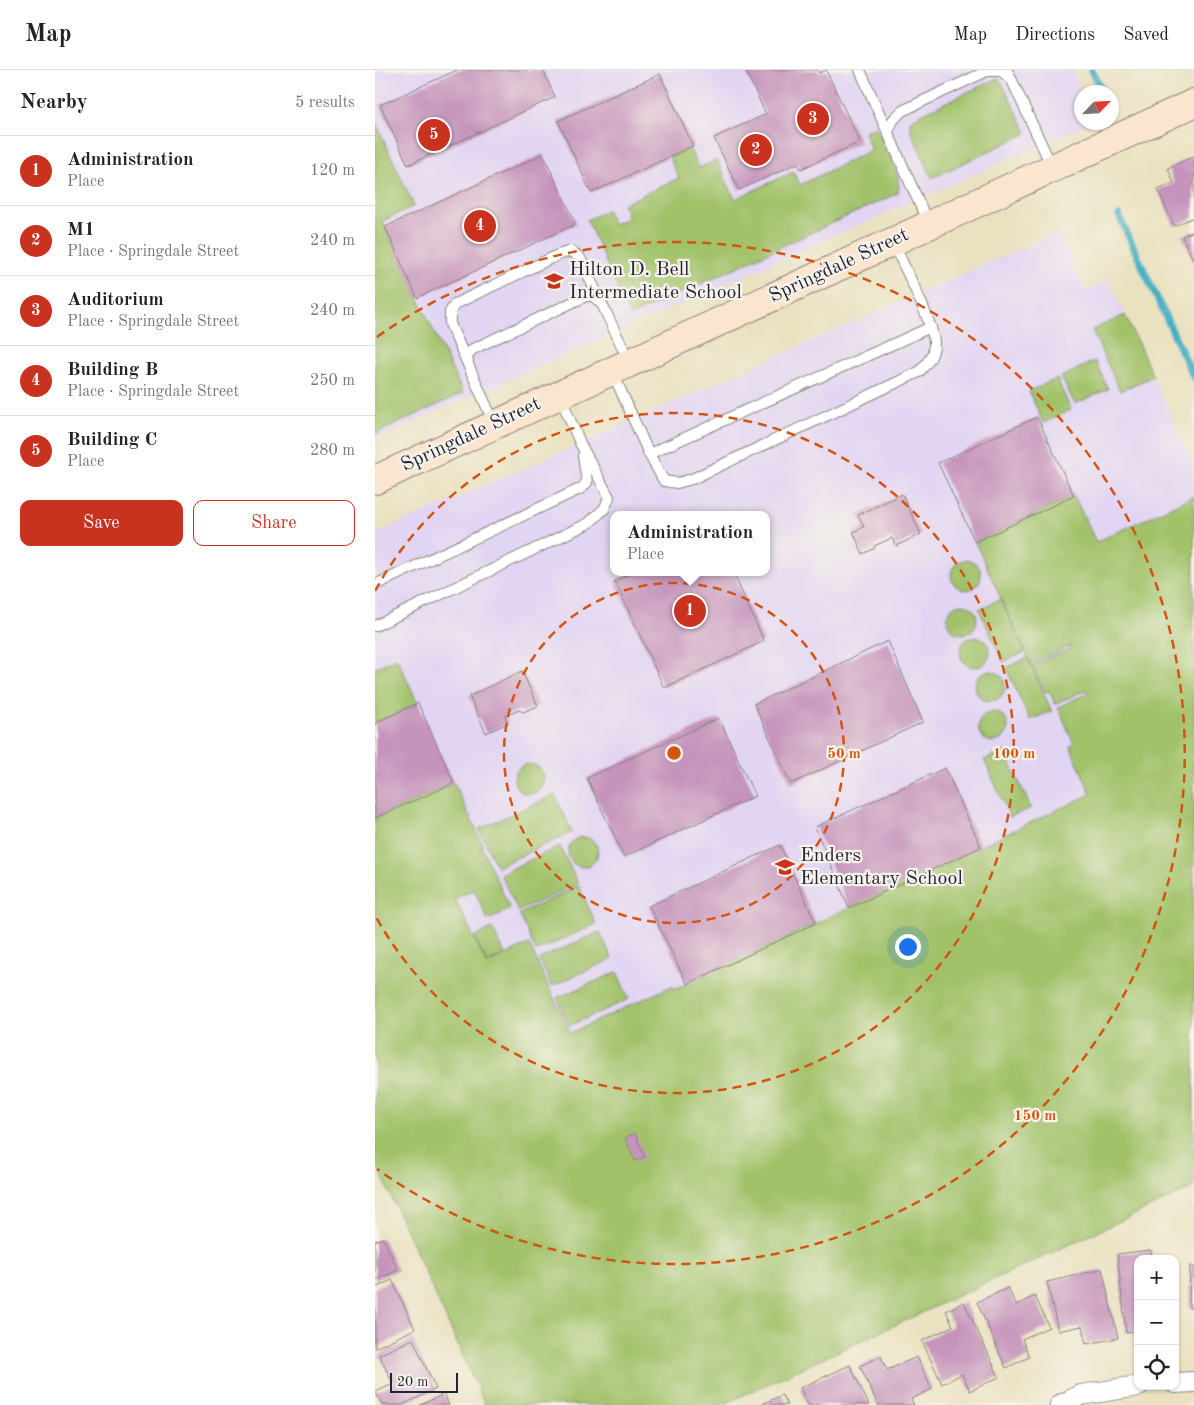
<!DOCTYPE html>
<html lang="en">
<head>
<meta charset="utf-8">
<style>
  body { margin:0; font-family:"Old Standard TT",serif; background:#f6f6f6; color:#222 }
  .controls { position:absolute; right:15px; bottom:15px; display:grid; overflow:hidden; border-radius:10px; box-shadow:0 1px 4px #0004 }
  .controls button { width:45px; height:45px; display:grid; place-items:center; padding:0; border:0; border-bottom:1px solid #e0e0e0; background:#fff; color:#222; font:25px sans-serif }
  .compass { position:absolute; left:699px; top:15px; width:45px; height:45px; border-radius:50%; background:#fff; box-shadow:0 1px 4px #0004; rotate:65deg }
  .scale { position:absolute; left:15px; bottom:12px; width:68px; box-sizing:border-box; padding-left:5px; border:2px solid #22223b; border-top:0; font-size:14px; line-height:18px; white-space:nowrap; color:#22223b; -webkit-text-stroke:4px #f7f3e8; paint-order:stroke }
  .you { position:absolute; left:532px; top:876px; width:18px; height:18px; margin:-12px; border:4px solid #fff; border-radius:50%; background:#1a73e8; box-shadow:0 0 0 8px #1a73e833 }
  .badge { display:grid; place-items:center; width:32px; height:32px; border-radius:50%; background:#c8321e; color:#fff; font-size:16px; font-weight:700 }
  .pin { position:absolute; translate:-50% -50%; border:2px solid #fff; box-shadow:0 1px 5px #0006 }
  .popup { position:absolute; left:235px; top:441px; width:160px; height:65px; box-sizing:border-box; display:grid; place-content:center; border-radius:10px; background:#fff; filter:drop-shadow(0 1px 4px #0005); font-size:16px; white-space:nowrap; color:#767676 }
  .popup b { font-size:19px; color:#222 }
  .popup::after { content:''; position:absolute; left:50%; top:100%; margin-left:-10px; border:10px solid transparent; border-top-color:#fff }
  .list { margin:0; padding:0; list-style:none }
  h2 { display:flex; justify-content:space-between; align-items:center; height:65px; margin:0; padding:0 20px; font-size:21px }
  h2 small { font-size:16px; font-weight:400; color:#767676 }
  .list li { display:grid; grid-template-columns:32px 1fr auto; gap:15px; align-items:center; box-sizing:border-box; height:70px; padding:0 20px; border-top:1px solid #e0e0e0 }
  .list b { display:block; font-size:19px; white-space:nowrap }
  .list p { margin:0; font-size:16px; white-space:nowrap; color:#767676 }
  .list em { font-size:16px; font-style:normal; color:#767676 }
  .actions { display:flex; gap:10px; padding:15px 20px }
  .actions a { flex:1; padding:11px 0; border:1px solid #c8321e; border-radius:10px; text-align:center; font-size:18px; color:#c8321e }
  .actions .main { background:#c8321e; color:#fff }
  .icon { flex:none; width:28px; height:28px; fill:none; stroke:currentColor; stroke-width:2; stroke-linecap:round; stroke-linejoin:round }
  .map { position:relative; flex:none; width:819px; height:1335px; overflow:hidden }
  header { display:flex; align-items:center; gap:30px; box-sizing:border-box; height:70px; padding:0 25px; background:#fff; border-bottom:1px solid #e0e0e0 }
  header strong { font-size:24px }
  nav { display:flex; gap:28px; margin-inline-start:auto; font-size:18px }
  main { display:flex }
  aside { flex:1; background:#fff }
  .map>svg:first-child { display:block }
  .built { fill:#e2d4f3; fill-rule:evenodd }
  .green { fill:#a2c26a; stroke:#627252 }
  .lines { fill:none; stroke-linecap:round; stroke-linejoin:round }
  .stream { stroke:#45afc4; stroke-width:7 }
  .building { fill:#c593bb }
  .lane-casing { stroke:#86827d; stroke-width:12 }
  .street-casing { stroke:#86827d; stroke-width:22 }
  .secondary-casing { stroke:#86827d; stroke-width:30 }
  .lane { stroke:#fff; stroke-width:10 }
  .street { stroke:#fff; stroke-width:20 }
  .secondary { stroke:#fbe5cf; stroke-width:28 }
  .ring { fill:none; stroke:#d45411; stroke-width:2.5; stroke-dasharray:9 6 }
  .labels { text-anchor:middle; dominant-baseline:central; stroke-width:4.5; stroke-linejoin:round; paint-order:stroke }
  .street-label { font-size:20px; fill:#22223b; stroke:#f7f3e8 }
  .poi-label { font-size:20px; fill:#22223b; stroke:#f7f3e8; text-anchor:start }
  .centre { fill:#d45411; stroke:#f7f3e8; stroke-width:2.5 }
  .ring-label { font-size:15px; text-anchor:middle; font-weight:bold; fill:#d45411; stroke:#f7f3e8; stroke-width:4.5; stroke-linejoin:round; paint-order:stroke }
</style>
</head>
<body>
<header>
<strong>Map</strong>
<nav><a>Map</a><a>Directions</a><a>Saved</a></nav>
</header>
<main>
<aside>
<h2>Nearby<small>5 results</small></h2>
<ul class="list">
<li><span class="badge">1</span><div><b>Administration</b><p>Place</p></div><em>120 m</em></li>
<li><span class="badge">2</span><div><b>M1</b><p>Place · Springdale Street</p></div><em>240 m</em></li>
<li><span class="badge">3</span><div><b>Auditorium</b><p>Place · Springdale Street</p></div><em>240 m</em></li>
<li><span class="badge">4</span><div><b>Building B</b><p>Place · Springdale Street</p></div><em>250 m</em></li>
<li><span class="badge">5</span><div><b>Building C</b><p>Place</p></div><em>280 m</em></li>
</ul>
<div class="actions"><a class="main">Save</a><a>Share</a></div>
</aside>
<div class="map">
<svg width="819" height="1335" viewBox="0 0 819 1335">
  <rect width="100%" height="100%" fill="#f7f3e8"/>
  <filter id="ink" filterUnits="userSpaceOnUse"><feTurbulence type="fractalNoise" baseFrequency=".02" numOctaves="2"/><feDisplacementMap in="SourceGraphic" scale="10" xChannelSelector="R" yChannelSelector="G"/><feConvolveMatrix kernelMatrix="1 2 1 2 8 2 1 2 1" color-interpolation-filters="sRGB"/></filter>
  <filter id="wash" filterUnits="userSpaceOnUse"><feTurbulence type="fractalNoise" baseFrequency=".0096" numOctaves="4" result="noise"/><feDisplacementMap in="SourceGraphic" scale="20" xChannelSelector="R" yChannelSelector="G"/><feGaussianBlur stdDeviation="1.12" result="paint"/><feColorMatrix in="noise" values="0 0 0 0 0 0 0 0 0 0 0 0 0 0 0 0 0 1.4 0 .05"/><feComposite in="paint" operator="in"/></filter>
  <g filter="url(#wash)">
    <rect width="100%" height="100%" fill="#e9e1bf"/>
    <g class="built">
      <polygon points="0,0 697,0 707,22 706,52 715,53 0,369"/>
      <path d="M682,163L711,221L734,211L819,396V1117L347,1335H110L0,1091V464ZM239,445H391V502H239Z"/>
    </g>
    <g class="green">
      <polygon points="623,9 627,13 652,63 557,108 535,59 535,52 538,48 618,10"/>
      <polygon points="0,51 39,136 7,151 88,323 0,364"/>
      <path d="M500,56C509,73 528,104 523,123L255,246L212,150L232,140L238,154L253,148L248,134L304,108L294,87L314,78L324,98L342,90L360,129L418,102L425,115L496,80L489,62Z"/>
      <polygon points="750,245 778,306 745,321 717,260"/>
      <polygon points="720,291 733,319 700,334 686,307"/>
      <polygon points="682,309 696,340 668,353 654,321"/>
      <polygon points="699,426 721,472 819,426 819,1117 347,1335 110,1335 0,1091 0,748 79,713 108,775 106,776 135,839 113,850 99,820 80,829 112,894 154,874 195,963 297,916 301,919 716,724 695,676 699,674 683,637 713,623 711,620 680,634 674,621 670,622 657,596 692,580 693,581 695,576 656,594 600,472"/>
      <circle cx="591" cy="505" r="15"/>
      <polygon points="625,529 650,582 628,592 604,539"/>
      <circle cx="587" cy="549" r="15"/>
      <circle cx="600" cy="582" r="15"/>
      <polygon points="22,588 43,633 0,653 0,598"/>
      <polygon points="652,588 677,641 655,650 631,598"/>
      <circle cx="615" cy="616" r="15"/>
      <circle cx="618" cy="657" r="15"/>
      <polygon points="630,681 656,738 635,747 609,690"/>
      <circle cx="154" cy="709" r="15"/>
      <polygon points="180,725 197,762 122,797 104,759"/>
      <circle cx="208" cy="782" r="15"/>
      <polygon points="185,776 203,814 143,841 125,804"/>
      <polygon points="204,816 221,854 161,881 144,844"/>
      <polygon points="117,858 130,884 112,893 100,867"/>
      <polygon points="225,862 237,889 177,916 164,889"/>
      <polygon points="242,902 254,929 194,956 182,928"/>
    </g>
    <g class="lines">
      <g class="stream">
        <polyline points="717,0 728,22"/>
        <polyline points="744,146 819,308"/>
      </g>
    </g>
    <g id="blocks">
      <g class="building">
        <polygon points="82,0 168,0 180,27 33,95 5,35"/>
        <polygon points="370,0 443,0 444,3 451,0 485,72 426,99 423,93 364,120 339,68 391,44"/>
        <polygon points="285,4 318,76 216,123 183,51"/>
        <polygon points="168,84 201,154 42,228 10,157"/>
        <polygon points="819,86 819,147 799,156 783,120 799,113 793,98"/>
        <polygon points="819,161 819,192 807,166"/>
        <polygon points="662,347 699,426 600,472 563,393"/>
        <polygon points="527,424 546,464 521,476 517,468 499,476 500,478 488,484 478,462 489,457 483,445"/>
        <polygon points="259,502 358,502 389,571 289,618 240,511"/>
        <polygon points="513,571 548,652 416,714 379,634"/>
        <polygon points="147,601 163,636 148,642 144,640 130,646 133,653 111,663 94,626"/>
        <polygon points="43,633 79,713 0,748 0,653"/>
        <polygon points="344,648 380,726 249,787 212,708"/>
        <polygon points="570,698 606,777 474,838 440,757"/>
        <polygon points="405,775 441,853 312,914 274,836"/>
        <polygon points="260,1063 270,1087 260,1091 250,1068"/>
        <polygon points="8,1168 23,1200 0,1210 0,1171"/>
        <polygon points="776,1180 777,1189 763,1189 763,1261 751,1263 742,1184"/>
        <polygon points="815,1196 819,1197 819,1238 814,1238"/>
        <polygon points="727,1199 743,1268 711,1274 707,1256 683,1261 672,1212"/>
        <polygon points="17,1210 40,1259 0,1278 0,1218"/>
        <polygon points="633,1218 641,1235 660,1226 674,1257 647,1269 654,1287 631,1298 602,1232"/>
        <polygon points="589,1232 624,1307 595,1321 587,1304 567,1314 547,1271 578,1256 571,1241"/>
        <polygon points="38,1269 61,1319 27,1335 7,1335 1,1322 18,1314 4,1285"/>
        <polygon points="506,1286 512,1300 542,1287 557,1319 536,1329 539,1335 503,1335 485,1296"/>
        <polygon points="475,1295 494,1335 433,1335 425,1318"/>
        <polygon points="69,1324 74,1335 45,1335"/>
        <polygon points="407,1325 412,1335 385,1335"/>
      </g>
    </g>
  </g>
  <g filter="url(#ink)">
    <use href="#blocks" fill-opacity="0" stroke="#86827d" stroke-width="1"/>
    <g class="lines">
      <defs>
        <g id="lane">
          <polyline points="485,0 554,155"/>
          <polyline points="633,2 677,97"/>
          <polyline points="513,62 518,50 527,41 612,1 626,1 635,8"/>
          <polyline points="93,293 92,285 98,279 211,226 218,226 226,233"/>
          <polyline points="237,301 274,384 556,257"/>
          <polyline points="119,353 75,254 75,242 80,234 183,185 196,181 205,188 254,291"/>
          <path d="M274,384L289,411L302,413L317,409L544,302C551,294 558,287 559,276C561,257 528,194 518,173"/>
          <polyline points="0,515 207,418 212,412 208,386"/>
          <polyline points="0,556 214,453 230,438 234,427 205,373 185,326"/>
        </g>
        <g id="street">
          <polyline points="800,1313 819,1312"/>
          <polyline points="685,1335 706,1325 763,1316"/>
        </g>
        <polyline id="secondary" points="0,410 819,33"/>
      </defs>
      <use href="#lane" class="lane-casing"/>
      <use href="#street" class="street-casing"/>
      <use href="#secondary" class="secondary-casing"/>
      <use href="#lane" class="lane"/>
      <use href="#street" class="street"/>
      <use href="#secondary" class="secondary"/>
    </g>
  </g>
  <g class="ring">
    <circle cx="299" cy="683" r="170"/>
    <path d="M0 521A340 340 0 1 1 0 845"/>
    <path d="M2 267A511 511 0 1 1 2 1099"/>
  </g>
  <defs>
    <symbol id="school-bare" viewBox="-9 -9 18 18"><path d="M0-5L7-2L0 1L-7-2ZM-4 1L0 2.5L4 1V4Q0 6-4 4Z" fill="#c8321e" stroke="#f7f3e8" stroke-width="2.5" paint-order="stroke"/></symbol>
  </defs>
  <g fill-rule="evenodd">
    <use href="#school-bare" x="165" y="197" width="28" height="28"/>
    <use href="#school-bare" x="396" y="783" width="28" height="28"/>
  </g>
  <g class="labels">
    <g class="street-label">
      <text transform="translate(464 196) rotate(-25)">Springdale Street</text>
      <text transform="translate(96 365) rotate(-25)">Springdale Street</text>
    </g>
    <g class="poi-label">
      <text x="194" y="200">Hilton D. Bell<tspan x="194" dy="23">Intermediate School</tspan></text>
      <text x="425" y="786">Enders<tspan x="425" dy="23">Elementary School</tspan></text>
    </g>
  </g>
  <circle cx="299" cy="683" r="8" class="centre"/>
  <g class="ring-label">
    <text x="469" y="688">50 m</text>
    <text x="639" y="688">100 m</text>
    <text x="660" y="1050">150 m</text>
  </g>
</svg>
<div class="controls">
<button>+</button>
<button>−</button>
<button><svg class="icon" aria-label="locate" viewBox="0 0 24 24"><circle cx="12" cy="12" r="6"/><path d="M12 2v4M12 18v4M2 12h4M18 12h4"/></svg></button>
</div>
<svg class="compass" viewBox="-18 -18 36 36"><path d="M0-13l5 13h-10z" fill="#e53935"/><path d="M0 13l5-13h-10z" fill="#767676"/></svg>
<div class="scale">20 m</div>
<div class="you"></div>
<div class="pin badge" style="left:315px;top:541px">1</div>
<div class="popup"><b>Administration</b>Place</div>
<div class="pin badge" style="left:381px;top:80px">2</div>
<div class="pin badge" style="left:438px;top:49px">3</div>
<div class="pin badge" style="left:105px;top:156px">4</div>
<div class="pin badge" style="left:59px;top:65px">5</div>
</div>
</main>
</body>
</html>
